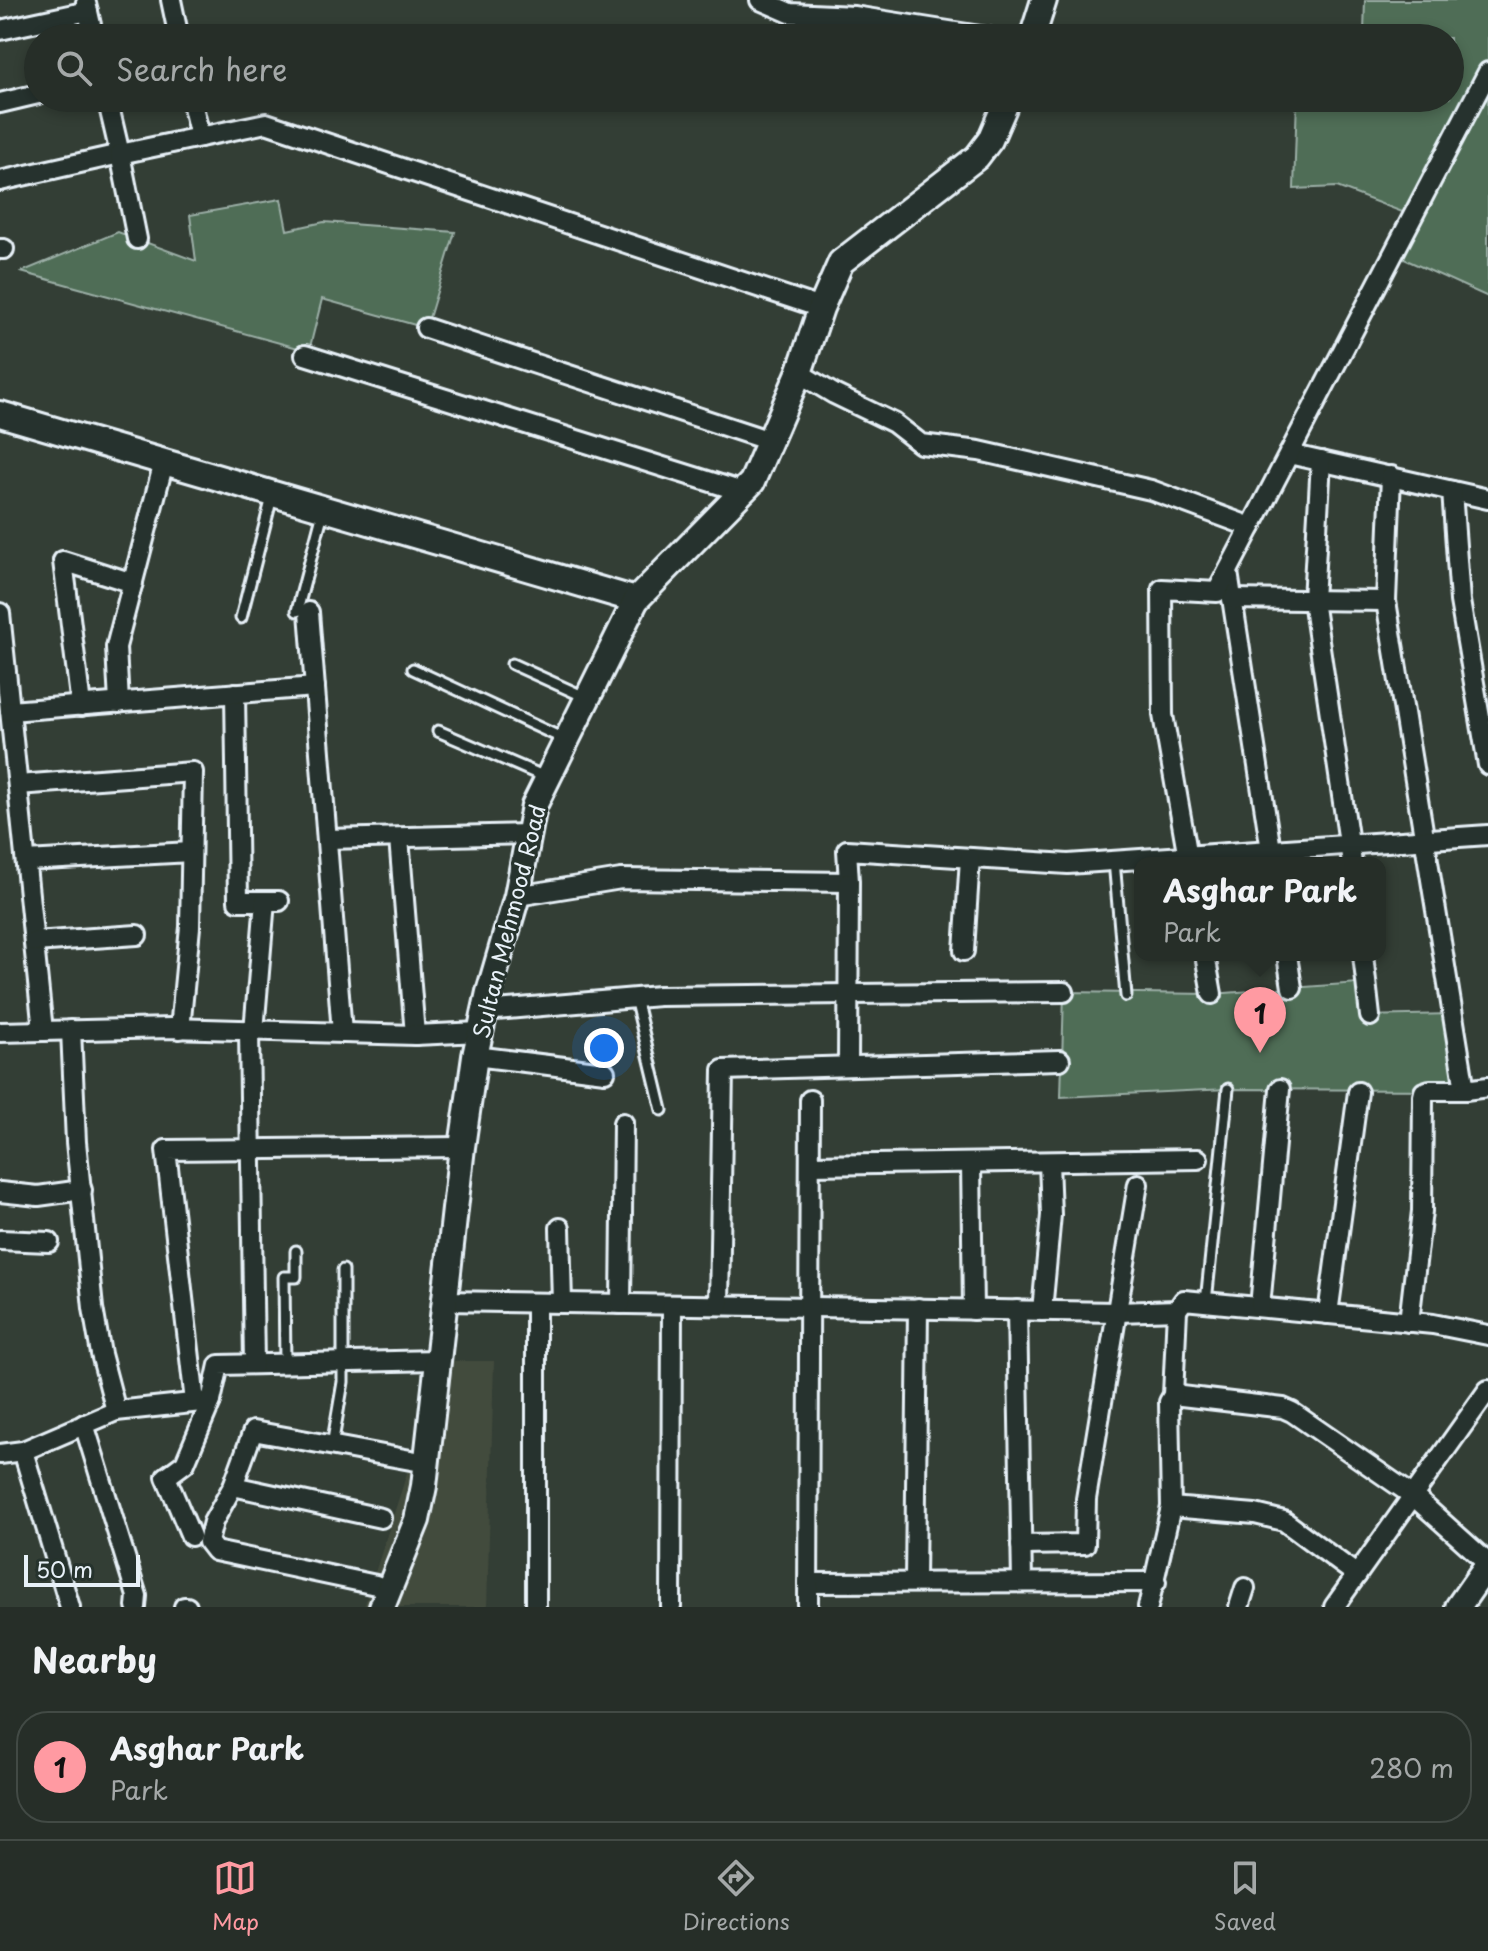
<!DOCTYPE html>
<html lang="en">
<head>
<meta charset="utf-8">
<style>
  body { margin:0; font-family:"Playpen Sans",sans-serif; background:#323a34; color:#f1f3f6 }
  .scale { position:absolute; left:24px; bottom:20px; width:116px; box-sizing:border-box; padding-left:8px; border:4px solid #e8f1f8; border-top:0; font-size:22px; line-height:28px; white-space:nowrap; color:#e8f1f8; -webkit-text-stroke:6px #26332d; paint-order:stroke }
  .you { position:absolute; left:604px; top:1048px; width:28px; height:28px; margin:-20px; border:6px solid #fff; border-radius:50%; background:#1a73e8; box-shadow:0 0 0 12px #1a73e833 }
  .badge { display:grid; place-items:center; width:52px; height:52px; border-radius:50%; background:#ff9aa2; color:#111; font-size:26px; font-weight:700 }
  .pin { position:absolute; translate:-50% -66px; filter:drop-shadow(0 2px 4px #0008) }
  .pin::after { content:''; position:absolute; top:42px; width:28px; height:24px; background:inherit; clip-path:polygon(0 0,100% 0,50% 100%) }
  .popup { position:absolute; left:1134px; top:857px; width:252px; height:104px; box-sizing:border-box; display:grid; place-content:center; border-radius:16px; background:#262e28; filter:drop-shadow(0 2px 6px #0005); font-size:26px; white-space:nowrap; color:#a4a8a8 }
  .popup b { font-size:30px; color:#f1f3f6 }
  .popup::after { content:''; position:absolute; left:50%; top:100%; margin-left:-16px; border:16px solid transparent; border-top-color:#262e28 }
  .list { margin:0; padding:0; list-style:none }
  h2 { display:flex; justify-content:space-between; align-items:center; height:104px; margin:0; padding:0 32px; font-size:34px }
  h2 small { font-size:26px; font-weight:400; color:#a4a8a8 }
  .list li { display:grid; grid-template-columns:52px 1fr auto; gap:24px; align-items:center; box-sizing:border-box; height:112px; margin:0 16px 16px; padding:0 16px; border:2px solid #424a45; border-radius:32px }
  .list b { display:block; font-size:30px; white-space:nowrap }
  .list p { margin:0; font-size:26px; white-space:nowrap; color:#a4a8a8 }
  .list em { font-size:26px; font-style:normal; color:#a4a8a8 }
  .icon { flex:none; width:44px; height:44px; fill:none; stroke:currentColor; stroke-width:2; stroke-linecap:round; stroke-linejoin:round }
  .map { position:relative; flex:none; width:1488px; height:1607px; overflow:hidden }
  .search { position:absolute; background:#262e28; box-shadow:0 4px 12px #0003; left:24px; right:24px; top:24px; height:88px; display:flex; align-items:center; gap:20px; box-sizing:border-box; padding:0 28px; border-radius:44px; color:#a4a8a8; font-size:30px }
  .sheet { height:232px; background:#262e28 }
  nav { display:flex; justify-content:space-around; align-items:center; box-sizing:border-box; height:112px; border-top:2px solid #424a45; background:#262e28; font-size:22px; color:#a4a8a8 }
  nav a { display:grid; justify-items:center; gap:4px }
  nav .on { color:#ff9aa2 }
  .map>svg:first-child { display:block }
  .built { fill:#434b3e }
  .green { fill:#4f6d56; stroke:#9cafa7; stroke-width:2 }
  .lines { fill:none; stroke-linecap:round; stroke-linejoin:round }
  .lane-casing { stroke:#e8f1f8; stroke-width:15 }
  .street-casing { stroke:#e8f1f8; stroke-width:24 }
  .secondary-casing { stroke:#e8f1f8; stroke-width:30 }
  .lane { stroke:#26332d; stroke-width:9 }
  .street { stroke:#26332d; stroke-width:18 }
  .secondary { stroke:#26332d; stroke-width:24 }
  .labels { text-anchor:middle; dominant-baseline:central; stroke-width:6; stroke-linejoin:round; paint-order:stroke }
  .street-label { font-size:22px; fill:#e8f1f8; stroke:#26332d }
</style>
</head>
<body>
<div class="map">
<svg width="1488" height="1607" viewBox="0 0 1488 1607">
  <rect width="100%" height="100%" fill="#333e35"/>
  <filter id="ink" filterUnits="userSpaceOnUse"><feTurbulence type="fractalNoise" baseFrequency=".0125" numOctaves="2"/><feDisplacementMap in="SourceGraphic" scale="16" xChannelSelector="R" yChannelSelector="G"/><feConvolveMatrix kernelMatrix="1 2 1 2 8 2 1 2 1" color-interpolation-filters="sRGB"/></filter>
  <g filter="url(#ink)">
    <polygon class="built" points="443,1361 494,1361 487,1607 364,1607"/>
    <g class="green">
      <polygon points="1365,0 1488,0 1488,297 1393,254 1413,216 1337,187 1294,189 1297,98 1450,98 1450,38 1300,38 1300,32 1364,33"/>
      <polygon points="281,199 287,230 324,222 455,232 426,328 322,299 309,351 21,272 118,232 196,261 190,215"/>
      <polygon points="1358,983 1363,1016 1453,1014 1465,1090 1228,1089 1061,1097 1064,992 1212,994"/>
    </g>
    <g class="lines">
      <defs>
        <g id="lane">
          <polyline points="297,611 323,512"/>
          <polyline points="241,618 272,497"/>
          <polyline points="512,664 585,697"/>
          <polyline points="413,669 566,740"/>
          <polyline points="438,731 545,777"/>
          <polyline points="1114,861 1126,996"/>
          <polyline points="635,998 662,1110"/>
          <polyline points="1206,1302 1228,1089"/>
          <polyline points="285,1364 284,1277 296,1277 296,1251"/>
          <polyline points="332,1446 343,1382 343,1270"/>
        </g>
        <g id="street">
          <polyline points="171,0 179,38"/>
          <polyline points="760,0 790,13 854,16 993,38"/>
          <polyline points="86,3 94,38"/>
          <polyline points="0,30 88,11"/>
          <polyline points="191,98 200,137"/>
          <polyline points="0,103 38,94"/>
          <polyline points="0,181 120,154 107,98"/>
          <polyline points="137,239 120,154 266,123 821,308"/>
          <polyline points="0,249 4,249"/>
          <polyline points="426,328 770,441"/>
          <polyline points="305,355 743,492"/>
          <polyline points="799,373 834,394 894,423 921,444 979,451 1151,490 1251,527"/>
          <polyline points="1289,454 1488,499"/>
          <polyline points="1321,461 1313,600 1352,863"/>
          <polyline points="1452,491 1460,601 1488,765"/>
          <polyline points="1228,572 1273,863"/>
          <polyline points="1232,599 1386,601 1391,476"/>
          <polyline points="1386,601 1465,1090 1430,1090 1424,1092 1423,1096 1422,1211 1409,1322"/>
          <polyline points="309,612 342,1033"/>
          <polyline points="0,613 43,1031"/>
          <polyline points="235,693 238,901 279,901"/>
          <polyline points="119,703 116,647 164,462"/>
          <polyline points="81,706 63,561 133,583"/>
          <polyline points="10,711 315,687"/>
          <polyline points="18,785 193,772 190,927 180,1029"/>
          <polyline points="399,838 415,1035"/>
          <polyline points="327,839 528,834"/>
          <polyline points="26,861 191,852"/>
          <polyline points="1189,863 1163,715 1162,589 1217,592 1488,72"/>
          <polyline points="517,896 621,879 849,882 847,850 1068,864 1488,835"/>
          <polyline points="34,942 137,935"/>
          <polyline points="964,951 970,858"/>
          <polyline points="1205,955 1212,994"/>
          <polyline points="1287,955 1292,988"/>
          <polyline points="1363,955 1370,1016"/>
          <polyline points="485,1011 659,996 1064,992"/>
          <polyline points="71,1030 76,1142 93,1308 101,1354 116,1411 211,1401 219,1365 437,1360"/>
          <polyline points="249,1031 254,1364"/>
          <polyline points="254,1031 265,901"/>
          <polyline points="0,1032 171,1028 415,1035 480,1032"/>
          <polyline points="475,1056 605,1072"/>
          <polyline points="848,1066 849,882"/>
          <polyline points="1465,1090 1488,1087"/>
          <polyline points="971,1163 973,1310"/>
          <polyline points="810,1165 1198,1159"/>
          <polyline points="0,1192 38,1196 82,1190"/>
          <polyline points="560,1228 562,1303"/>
          <polyline points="0,1240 49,1242"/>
          <polyline points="445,1301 1118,1312 1177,1310 1184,1300 1433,1324 1488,1335"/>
          <polyline points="536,1303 536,1607"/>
          <polyline points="621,1304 623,1123"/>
          <polyline points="719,1305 723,1070 1060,1060"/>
          <polyline points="1260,1307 1280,1089"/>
          <polyline points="1017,1310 1022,1582"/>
          <polyline points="1042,1311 1051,1215 1049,1162"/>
          <polyline points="1328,1314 1358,1092"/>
          <polyline points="1173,1395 1283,1408 1292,1412 1412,1495 1488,1563"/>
          <polyline points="195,1402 166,1150 462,1147"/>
          <polyline points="84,1424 137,1596 136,1607"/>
          <polyline points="23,1451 70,1607"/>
          <polyline points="0,1454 23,1451 116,1411"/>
          <polyline points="233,1486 381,1518"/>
          <polyline points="1171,1507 1255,1514 1284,1521 1357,1575"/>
          <polyline points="191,1536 166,1477 185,1463 211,1401"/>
          <polyline points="1021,1545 1085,1544 1086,1499 1138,1184"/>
          <polyline points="915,1582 918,1308"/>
          <polyline points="808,1583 1156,1582"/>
          <polyline points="376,1585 215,1551 208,1542 213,1522 233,1486 253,1431 427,1463"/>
          <polyline points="184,1607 187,1607"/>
          <polyline points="671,1607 672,1305"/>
          <polyline points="808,1607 810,1100"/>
          <polyline points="1148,1607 1171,1507 1169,1402 1173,1395 1177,1310"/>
          <polyline points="1239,1607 1245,1588"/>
          <polyline points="1334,1607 1488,1390"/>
        </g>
        <g id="secondary">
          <polyline points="1032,38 1044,0"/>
          <polyline points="0,414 636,600"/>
          <polyline points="382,1607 417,1520 424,1486 462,1147 475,1056 489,992 517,896 534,806 636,600 752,482 799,373 821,308 841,262 977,157 990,140 1008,98"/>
          <polyline points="1458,1607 1488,1564"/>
        </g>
      </defs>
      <use href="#lane" class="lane-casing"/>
      <use href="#street" class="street-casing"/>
      <use href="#secondary" class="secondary-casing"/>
      <use href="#lane" class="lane"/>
      <use href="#street" class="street"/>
      <use href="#secondary" class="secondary"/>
    </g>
  </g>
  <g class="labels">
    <g class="street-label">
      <text transform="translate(508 921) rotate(-76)">Sultan Mehmood Road</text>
    </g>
  </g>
</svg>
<div class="scale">50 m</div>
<div class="you"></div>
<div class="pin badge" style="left:1260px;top:1053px">1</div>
<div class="popup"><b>Asghar Park</b>Park</div>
<div class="search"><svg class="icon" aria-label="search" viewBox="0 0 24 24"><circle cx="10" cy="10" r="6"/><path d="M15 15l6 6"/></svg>Search here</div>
</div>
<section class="sheet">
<h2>Nearby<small></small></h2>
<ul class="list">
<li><span class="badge">1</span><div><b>Asghar Park</b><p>Park</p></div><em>280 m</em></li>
</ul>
</section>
<nav>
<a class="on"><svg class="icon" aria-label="map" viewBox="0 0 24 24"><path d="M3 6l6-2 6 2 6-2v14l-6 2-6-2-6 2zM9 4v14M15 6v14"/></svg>Map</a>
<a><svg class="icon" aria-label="directions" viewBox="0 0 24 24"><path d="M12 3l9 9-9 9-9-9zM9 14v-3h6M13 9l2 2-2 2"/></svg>Directions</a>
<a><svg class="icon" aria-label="saved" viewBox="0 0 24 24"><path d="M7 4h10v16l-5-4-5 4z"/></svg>Saved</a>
</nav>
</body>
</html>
